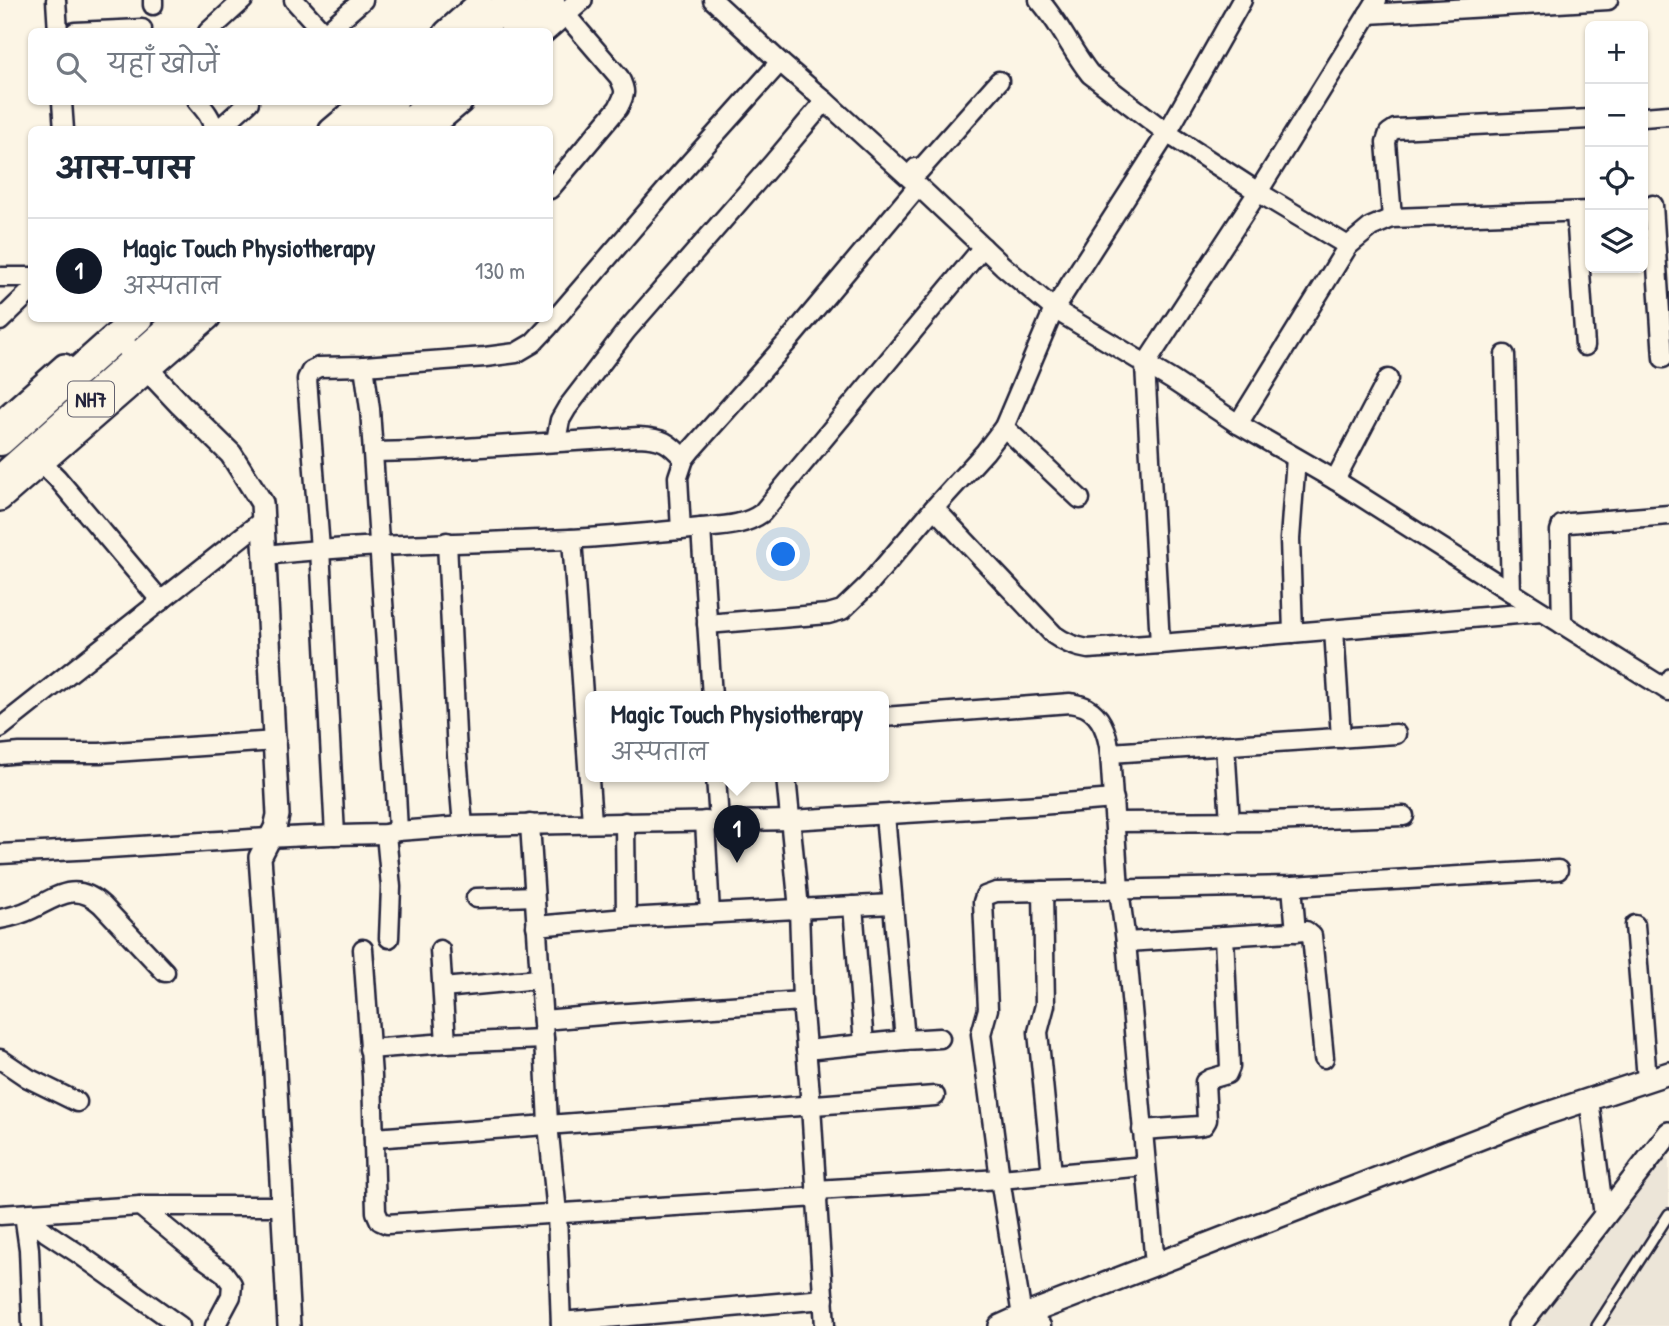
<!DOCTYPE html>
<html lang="hi">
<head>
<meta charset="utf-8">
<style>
  body { margin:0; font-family:"Patrick Hand","Playpen Sans Deva",sans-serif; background:#f2f2f3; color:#1f2937 }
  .controls { position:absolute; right:21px; top:21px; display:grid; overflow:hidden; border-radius:10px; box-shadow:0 2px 5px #0004 }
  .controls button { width:63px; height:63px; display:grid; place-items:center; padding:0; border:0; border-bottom:2px solid #e0e1e3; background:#fff; color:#1f2937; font:35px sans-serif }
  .you { position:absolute; left:784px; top:555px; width:24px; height:24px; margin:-18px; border:5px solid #fff; border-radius:50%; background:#1a73e8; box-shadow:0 0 0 10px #1a73e833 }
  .badge { display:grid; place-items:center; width:46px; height:46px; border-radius:50%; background:#111827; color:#fff; font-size:23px; font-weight:700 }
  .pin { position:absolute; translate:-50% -58px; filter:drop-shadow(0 2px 4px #0008) }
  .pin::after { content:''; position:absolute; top:37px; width:24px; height:21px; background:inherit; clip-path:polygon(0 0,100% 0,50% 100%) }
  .popup { position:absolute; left:585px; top:691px; width:304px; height:91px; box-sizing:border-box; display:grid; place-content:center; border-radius:10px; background:#fff; filter:drop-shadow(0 2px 5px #0005); font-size:23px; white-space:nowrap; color:#747a83 }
  .popup b { font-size:26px; color:#1f2937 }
  .popup::after { content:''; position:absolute; left:50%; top:100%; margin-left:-14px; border:14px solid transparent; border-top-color:#fff }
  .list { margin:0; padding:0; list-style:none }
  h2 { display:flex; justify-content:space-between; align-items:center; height:91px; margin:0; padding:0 28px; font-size:30px }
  h2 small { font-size:23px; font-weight:400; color:#747a83 }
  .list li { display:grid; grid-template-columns:46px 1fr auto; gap:21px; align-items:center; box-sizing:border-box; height:105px; padding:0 28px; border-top:2px solid #e0e1e3 }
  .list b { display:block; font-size:26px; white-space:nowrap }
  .list p { margin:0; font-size:23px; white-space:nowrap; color:#747a83 }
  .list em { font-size:23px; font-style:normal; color:#747a83 }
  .icon { flex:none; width:38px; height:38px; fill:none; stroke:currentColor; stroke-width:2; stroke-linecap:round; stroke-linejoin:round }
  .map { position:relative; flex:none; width:1669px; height:1326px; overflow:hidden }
  .search { position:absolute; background:#fff; box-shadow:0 2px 5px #0004; left:28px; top:28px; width:525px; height:77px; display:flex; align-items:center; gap:18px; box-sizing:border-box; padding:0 24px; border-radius:10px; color:#747a83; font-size:26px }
  .panel { position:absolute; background:#fff; box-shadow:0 2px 5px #0004; left:28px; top:126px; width:525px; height:196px; border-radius:10px }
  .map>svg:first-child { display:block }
  .built { fill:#ece5d8 }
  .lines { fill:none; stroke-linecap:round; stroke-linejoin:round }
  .service-casing { stroke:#22223b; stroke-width:14 }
  .minor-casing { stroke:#22223b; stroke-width:23 }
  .tertiary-casing { stroke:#22223b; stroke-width:26 }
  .trunk-casing { stroke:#22223b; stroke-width:33 }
  .service { stroke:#fcf5e5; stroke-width:9 }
  .minor { stroke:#fcf5e5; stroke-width:18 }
  .tertiary { stroke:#fcf5e5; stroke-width:21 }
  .trunk { stroke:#fcf5e5; stroke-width:28 }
  .labels { text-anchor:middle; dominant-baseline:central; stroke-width:7; stroke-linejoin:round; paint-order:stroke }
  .shield { fill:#fcf5e5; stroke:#63616e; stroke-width:2 }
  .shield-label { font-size:21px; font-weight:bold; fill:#22223b }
</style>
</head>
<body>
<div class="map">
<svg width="1669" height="1326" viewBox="0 0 1669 1326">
  <rect width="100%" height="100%" fill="#fcf5e5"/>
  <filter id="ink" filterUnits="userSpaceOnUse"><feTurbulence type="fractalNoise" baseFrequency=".0143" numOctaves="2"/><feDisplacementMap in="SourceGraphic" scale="14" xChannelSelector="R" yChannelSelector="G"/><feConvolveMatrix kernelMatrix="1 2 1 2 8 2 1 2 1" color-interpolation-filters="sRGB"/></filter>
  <g filter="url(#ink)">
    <polygon class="built" points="1669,1150 1669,1326 1531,1326"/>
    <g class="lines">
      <defs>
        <g id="service">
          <polyline points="1661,686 1669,674"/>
          <polyline points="1597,1326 1669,1214"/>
        </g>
        <g id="minor">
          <polyline points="56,0 58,32"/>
          <polyline points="153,0 153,5"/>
          <polyline points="294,0 323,32"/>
          <polyline points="713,0 780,62 825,101 913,181 1003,266 1054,309 1172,380 1238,424 1335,480 1511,592 1669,691"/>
          <path d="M1039,0C1059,22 1071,50 1090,74L1167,133L1242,0"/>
          <polyline points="1377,0 1258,192 1145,365 1160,644 1542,612"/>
          <polyline points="1368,14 1608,0"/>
          <polyline points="75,32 142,29"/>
          <polyline points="208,32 243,0"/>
          <polyline points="326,32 363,0"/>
          <polyline points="62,102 64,130"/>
          <path d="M198,102C205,110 212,118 214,130"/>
          <polyline points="1643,117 1669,115"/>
          <polyline points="218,130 249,102"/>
          <polyline points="909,177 916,168 919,171 999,81"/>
          <path d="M550,189L618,108C626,93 626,91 619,77L565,14"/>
          <polyline points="1653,205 1663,358"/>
          <polyline points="1576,212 1585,346"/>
          <polyline points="1392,218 1386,142 1389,133 1395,129 1590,119"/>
          <polyline points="1348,246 1371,227 1392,218 1590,211"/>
          <polyline points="0,277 32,277"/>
          <polyline points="0,321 32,290"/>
          <polyline points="1505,355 1511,592"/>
          <polyline points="364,366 370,409 396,792 398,831"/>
          <polyline points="1004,427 1080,499"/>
          <polyline points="556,441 560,420 567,408 626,331 773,163 825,101"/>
          <path d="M373,452L417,451L639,437C662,438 669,442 684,459"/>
          <polyline points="42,463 57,478 161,601"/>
          <polyline points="1335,480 1388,379"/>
          <path d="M934,508L1054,635C1065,643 1075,647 1088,649L1160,644"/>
          <path d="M701,528C723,526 744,526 762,513L983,247"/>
          <polyline points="572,539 592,822"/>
          <polyline points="447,542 457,755 463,826"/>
          <path d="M265,555C366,544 468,543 569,539C607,537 644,533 681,530"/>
          <polyline points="707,624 828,614 842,610 868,585 934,508 985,452 1004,427 1054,309 1167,133 1258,192 1348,246 1238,424"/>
          <polyline points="1562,624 1560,531 1562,525 1569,523 1669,515"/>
          <polyline points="1334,630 1341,738"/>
          <polyline points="1293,633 1290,539 1296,458"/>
          <polyline points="712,697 701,528 681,530 678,477 684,459 692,449 790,339 918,186"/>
          <path d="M884,717L1070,703C1075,704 1082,705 1087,708C1103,717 1108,736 1110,753L1396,734"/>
          <polyline points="0,728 263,520"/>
          <polyline points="1225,745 1230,822"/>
          <polyline points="1110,753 1119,890 1126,942 1155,1265"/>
          <polyline points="0,755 20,753 100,753 276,741"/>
          <polyline points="716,777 719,821"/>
          <polyline points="786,777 799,909 802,1001 811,1106 825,1326"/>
          <polyline points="705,821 710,914"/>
          <polyline points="625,822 626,918"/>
          <polyline points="1116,822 1269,821 1404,816"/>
          <polyline points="530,824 544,1039 548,1124 557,1213 561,1326"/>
          <polyline points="386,834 391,887 389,938"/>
          <polyline points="335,835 320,549 307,379 311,371 319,367 364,366 485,357 516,353 533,343 549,326 678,176 780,62"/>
          <path d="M0,854C129,849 257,835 386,834L398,831L463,826L791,820L1040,805L1114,799"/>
          <polyline points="1292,886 1296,932"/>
          <polyline points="1043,891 1045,1005 1038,1032 1052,1174"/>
          <polyline points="476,898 534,896"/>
          <polyline points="853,906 864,1044"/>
          <path d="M0,919C11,917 22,914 32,909C58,896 76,881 102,905L165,972"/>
          <polyline points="1635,925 1647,1080"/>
          <polyline points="536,926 626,918 892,904"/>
          <polyline points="1126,942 1306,931 1312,936 1324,1058"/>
          <polyline points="363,949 372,1076 376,1212 380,1221 387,1224 818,1197"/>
          <polyline points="440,950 446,1043"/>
          <polyline points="443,988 539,979"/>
          <polyline points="543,1020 614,1014 802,1001"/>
          <polyline points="905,1040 940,1038"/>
          <polyline points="369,1049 446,1043 544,1039"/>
          <polyline points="806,1050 905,1040 885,815"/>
          <polyline points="0,1059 28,1078 77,1102"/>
          <polyline points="1589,1099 1604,1216"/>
          <polyline points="1142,1130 1199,1126 1204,1125 1207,1120 1205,1082 1210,1079 1227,1074 1230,1067 1224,936"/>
          <polyline points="374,1138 935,1096"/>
          <polyline points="1145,1166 1000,1179 981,1034 988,1009 983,902 985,896 996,892 1292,886 1558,870"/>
          <polyline points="816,1190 1000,1179 1022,1316 1041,1326"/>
          <polyline points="140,1206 203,1258 224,1273 232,1284 231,1296 215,1326"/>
          <polyline points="24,1214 47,1233 79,1254 180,1326"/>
          <polyline points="24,1214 29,1249 32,1326"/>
          <polyline points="0,1215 140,1206 282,1206"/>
          <polyline points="561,1322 824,1299"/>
        </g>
        <g id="tertiary">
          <polyline points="445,32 481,0"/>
          <polyline points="544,32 581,0"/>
          <polyline points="330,130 363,102"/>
          <polyline points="429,130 462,102"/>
          <polyline points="117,337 180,404 231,454 262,503 278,815 275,828 260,857 274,1054 289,1326"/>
          <polyline points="0,422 64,365"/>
          <polyline points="0,500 209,318"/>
          <polyline points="1000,1326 1022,1316 1533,1118 1669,1073"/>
          <polyline points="1519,1326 1669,1133"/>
        </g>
        <g id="trunk">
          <polyline points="475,32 512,0"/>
          <polyline points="514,32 550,0"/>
          <polyline points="360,130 393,102"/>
          <polyline points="400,130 433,102"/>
          <polyline points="0,441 138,318"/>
          <polyline points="0,480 182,318"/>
        </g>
      </defs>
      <use href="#service" class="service-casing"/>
      <use href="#minor" class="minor-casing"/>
      <use href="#tertiary" class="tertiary-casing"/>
      <use href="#trunk" class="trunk-casing"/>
      <use href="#service" class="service"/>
      <use href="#minor" class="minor"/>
      <use href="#tertiary" class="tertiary"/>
      <use href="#trunk" class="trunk"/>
    </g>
  </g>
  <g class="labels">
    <rect class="shield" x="68" y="381.5" width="46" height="35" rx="5"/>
    <g class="shield-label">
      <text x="91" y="399">NH7</text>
    </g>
  </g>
</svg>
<div class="controls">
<button>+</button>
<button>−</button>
<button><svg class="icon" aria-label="locate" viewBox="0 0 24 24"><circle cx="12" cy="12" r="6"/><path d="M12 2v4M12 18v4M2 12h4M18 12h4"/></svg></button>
<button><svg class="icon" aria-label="layers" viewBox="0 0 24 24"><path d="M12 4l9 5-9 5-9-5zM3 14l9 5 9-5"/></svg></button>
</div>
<div class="you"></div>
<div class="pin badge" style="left:737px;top:863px">1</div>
<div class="popup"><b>Magic Touch Physiotherapy</b>अस्पताल</div>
<div class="search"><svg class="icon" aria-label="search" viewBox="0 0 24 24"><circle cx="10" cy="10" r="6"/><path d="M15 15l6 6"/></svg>यहाँ खोजें</div>
<section class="panel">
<h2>आस-पास<small></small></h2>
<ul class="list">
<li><span class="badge">1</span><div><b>Magic Touch Physiotherapy</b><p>अस्पताल</p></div><em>130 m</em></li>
</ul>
</section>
</div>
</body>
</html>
